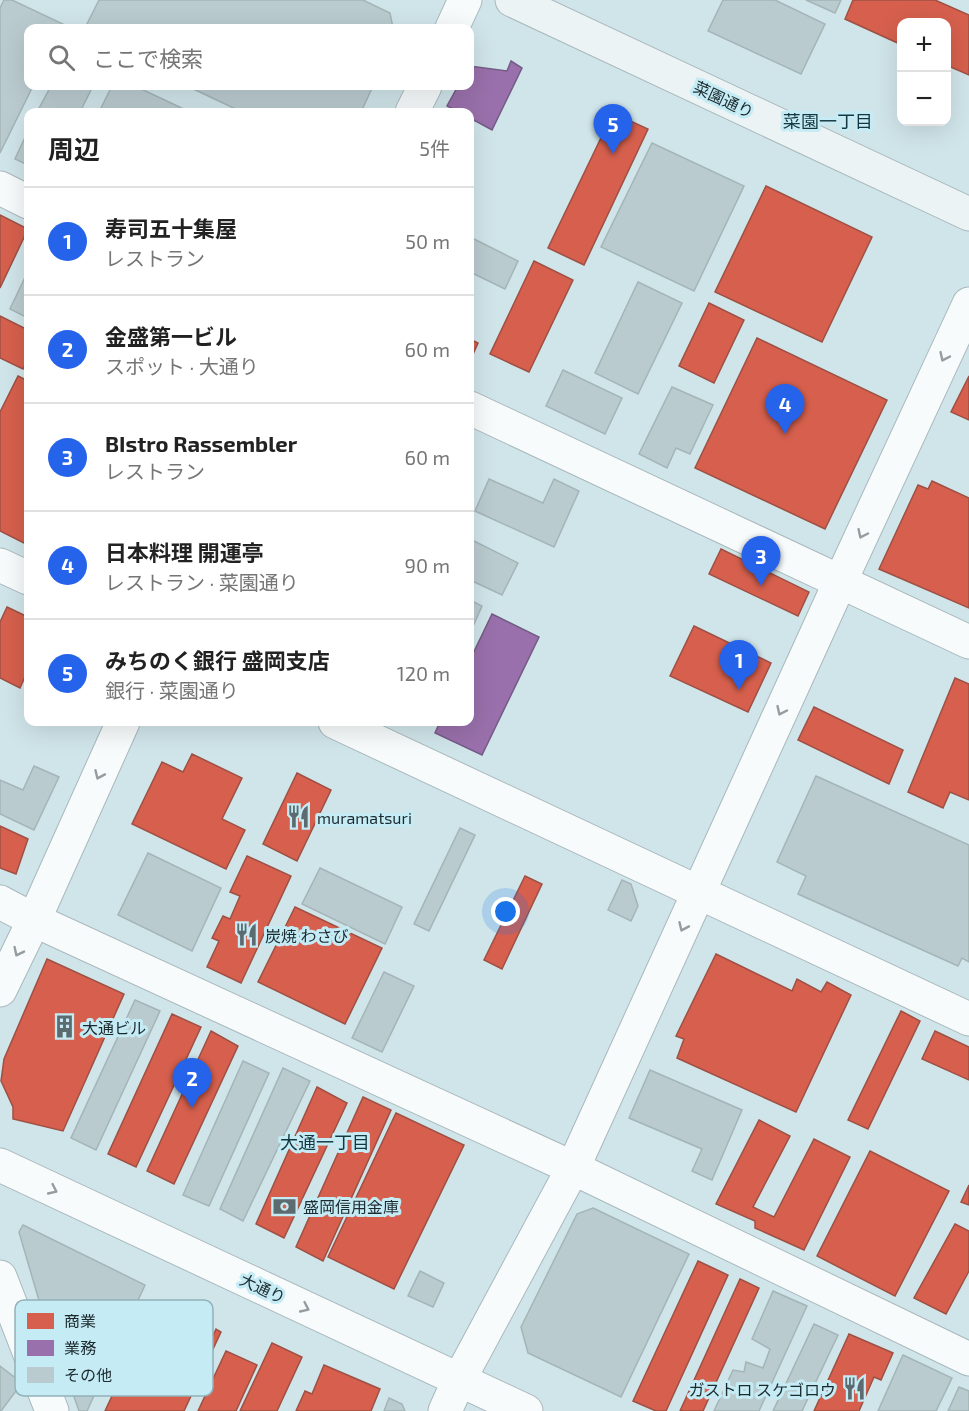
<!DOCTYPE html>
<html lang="ja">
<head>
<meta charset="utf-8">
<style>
  body { margin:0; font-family:"Exo 2","Noto Sans JP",sans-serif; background:#f2f2f2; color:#222 }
  .controls { position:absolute; right:18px; top:18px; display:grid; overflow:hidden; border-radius:12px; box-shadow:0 6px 24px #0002 }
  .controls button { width:54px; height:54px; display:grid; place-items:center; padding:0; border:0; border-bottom:2px solid #e0e0e0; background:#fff; color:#222; font:30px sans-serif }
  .you { position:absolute; left:506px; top:912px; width:21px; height:21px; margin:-15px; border:4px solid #fff; border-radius:50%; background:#1a73e8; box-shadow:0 0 0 9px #1a73e833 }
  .badge { display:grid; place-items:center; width:39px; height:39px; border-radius:50%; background:#2563eb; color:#fff; font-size:20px; font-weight:700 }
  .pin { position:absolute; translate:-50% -50px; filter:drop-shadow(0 2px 3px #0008) }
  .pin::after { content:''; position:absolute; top:32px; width:21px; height:18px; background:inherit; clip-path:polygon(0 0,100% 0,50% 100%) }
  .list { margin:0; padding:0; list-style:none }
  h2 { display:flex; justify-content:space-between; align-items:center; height:78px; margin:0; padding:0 24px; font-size:26px }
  h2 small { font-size:20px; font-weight:400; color:#767676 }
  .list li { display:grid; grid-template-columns:39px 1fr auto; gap:18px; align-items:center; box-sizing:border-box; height:108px; padding:0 24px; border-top:2px solid #e0e0e0 }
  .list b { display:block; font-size:22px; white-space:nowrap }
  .list p { margin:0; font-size:20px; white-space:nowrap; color:#767676 }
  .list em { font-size:20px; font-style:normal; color:#767676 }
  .icon { flex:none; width:33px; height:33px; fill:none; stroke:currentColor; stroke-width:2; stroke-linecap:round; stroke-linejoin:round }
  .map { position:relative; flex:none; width:969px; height:1411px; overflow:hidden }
  .search { position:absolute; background:#fff; box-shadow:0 6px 24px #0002; left:24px; top:24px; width:450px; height:66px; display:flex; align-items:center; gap:15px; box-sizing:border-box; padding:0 21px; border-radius:12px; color:#767676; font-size:22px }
  .panel { position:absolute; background:#fff; box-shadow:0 6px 24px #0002; left:24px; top:108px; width:450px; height:618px; border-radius:12px }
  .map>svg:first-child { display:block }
  .shops { fill:#d6604d; stroke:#9e5044; stroke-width:1.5 }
  .offices { fill:#9970ab; stroke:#745b86; stroke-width:1.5 }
  .building { fill:#bacbcf; stroke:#a4b5b8; stroke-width:1.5 }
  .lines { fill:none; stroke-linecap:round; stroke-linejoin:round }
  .street-casing { stroke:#a8b8bc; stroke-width:35 }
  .secondary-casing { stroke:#a8b8bc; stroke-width:35 }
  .street { stroke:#f8fbfc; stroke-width:33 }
  .secondary { stroke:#ebf3f4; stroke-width:33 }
  .oneway { stroke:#959d9f }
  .labels { text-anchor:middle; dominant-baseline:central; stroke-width:6; stroke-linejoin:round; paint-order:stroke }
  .street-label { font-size:16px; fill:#1c2a2e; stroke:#c5ebf5 }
  .poi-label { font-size:16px; fill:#1c2a2e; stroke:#c5ebf5; text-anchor:start }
  .neighbourhood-label { font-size:18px; fill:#16373f; stroke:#c5ebf5 }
  .key { fill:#c5ebf5; stroke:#92b1b9; stroke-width:1.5 }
  .key-label { font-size:16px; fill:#1c2a2e }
</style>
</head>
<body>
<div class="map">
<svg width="969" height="1411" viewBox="0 0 969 1411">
  <rect width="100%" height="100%" fill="#d0e5ea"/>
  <g class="shops">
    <polygon points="853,0 935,0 969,15 969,75 946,65 946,22 902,22 902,45 845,19"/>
    <polygon points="613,113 648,129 584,265 548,248"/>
    <polygon points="766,186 872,237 822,342 715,292"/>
    <polygon points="0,215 28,229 0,288"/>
    <polygon points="534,261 573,280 529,372 490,354"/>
    <polygon points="709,303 744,320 714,383 679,366"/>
    <polygon points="0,316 28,330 28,359 23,369 0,358"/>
    <polygon points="757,338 887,400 825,529 695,468"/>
    <polygon points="470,339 478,343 470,361"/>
    <polygon points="18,376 28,381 28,545 0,531 0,412"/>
    <polygon points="969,376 969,420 951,412"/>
    <polygon points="932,481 969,498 969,608 879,569 918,485 928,489"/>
    <polygon points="721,549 809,592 798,616 709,574"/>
    <polygon points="7,607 28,617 28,670 20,688 0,678 0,622"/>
    <polygon points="694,626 771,663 748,712 670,676"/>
    <polygon points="955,678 969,684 969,800 950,792 943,808 908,792"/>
    <polygon points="814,707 903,750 889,784 798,740"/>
    <polygon points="192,754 242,778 222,819 245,830 226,869 132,824 162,762 183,772"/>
    <polygon points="297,773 331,790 297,861 263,844"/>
    <polygon points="0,826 28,839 16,874 0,868"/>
    <polygon points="247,856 291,876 241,983 207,967 219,941 212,938 223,916 230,919 240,896 230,892"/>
    <polygon points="525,876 542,884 502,969 484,960"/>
    <polygon points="295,907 382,948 345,1024 258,982"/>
    <polygon points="716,954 792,991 797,979 821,992 827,982 851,995 796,1112 677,1058 684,1039 676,1036"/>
    <polygon points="47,959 124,994 63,1131 13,1119 13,1107 1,1081 4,1059"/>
    <polygon points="901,1011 920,1021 868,1129 848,1120"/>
    <polygon points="172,1014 201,1027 136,1167 108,1154"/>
    <polygon points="211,1031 238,1046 174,1184 147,1171"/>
    <polygon points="935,1031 969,1047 969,1080 922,1059"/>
    <polygon points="317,1087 347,1103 284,1238 256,1224"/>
    <polygon points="363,1097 391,1110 323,1261 296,1247"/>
    <polygon points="396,1113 464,1145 394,1289 328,1257"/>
    <polygon points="759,1120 790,1136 753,1207 774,1217 814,1139 850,1157 804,1250 755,1228 755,1221 716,1204"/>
    <polygon points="870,1151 949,1191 895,1296 817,1256"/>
    <polygon points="969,1185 969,1205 961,1202"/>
    <polygon points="955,1224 969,1231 969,1271 946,1314 914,1298"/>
    <polygon points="698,1261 728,1275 666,1411 656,1411 633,1401"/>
    <polygon points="740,1279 759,1288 703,1411 680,1411"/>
    <polygon points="161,1312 195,1328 192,1334 210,1343 216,1329 221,1332 184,1411 105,1411 148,1319 156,1323"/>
    <polygon points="849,1334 893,1353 881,1380 874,1377 859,1411 814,1411"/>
    <polygon points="272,1343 302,1357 277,1411 240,1411"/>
    <polygon points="226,1351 257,1365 236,1411 198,1411"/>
    <polygon points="324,1365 380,1389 371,1411 296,1411 305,1391 312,1394"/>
  </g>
  <g class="offices">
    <polygon points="511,61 522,68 492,130 470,118 470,112 459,112 447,106 458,86 470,86 470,66 507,71"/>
    <polygon points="492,614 539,637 482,755 435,733 440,722 470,722 470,660"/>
  </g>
  <g class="building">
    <polygon points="4,0 12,0 63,24 61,28 28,28 28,86 33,86 0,153 0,8"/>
    <polygon points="99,0 363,0 390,13 393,28 85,28"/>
    <polygon points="723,0 775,0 825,24 801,74 708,31"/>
    <polygon points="806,0 841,0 835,13"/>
    <polygon points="51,86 93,86 80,112 37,112"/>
    <polygon points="112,86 135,86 190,112 99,112"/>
    <polygon points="187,86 373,86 361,112 242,112"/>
    <polygon points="28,131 28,165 15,159"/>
    <polygon points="652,143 744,186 694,291 601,247"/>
    <polygon points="470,237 518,261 505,289 470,272"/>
    <polygon points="28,271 28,318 10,309"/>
    <polygon points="638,282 682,303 638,394 595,373"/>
    <polygon points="563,370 622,398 605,434 546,406"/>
    <polygon points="672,387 713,405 690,454 676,448 667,468 639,454"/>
    <polygon points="489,479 543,503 554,479 579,491 554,547 475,511"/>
    <polygon points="470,539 518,563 502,595 470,580"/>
    <polygon points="470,600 482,606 470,633"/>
    <polygon points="34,766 59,777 34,830 0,814 0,780 23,790"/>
    <polygon points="816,776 969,845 969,962 962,958 958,966 798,894 806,876 777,862"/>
    <polygon points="460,828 475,835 429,931 414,924"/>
    <polygon points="148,853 221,888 192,951 118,915"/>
    <polygon points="320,868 402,907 385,944 302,904"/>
    <polygon points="622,880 631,884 638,906 631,921 608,910"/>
    <polygon points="384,972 414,986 382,1052 352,1038"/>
    <polygon points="135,1000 160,1011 96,1150 71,1138"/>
    <polygon points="243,1061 269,1073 209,1206 183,1195"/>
    <polygon points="283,1068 310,1081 243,1221 220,1209"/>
    <polygon points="650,1070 742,1110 712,1180 692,1171 702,1149 629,1118"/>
    <polygon points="593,1208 689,1254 621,1397 528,1353 521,1327 577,1214"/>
    <polygon points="23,1225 145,1285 87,1411 79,1411 52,1334 57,1324 42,1322 49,1308 40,1304 19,1232"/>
    <polygon points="420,1271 444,1283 433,1307 408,1296"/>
    <polygon points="773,1291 807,1306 759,1411 714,1411 733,1370 744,1372 746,1362 763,1368 770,1349 752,1339"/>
    <polygon points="814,1324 838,1335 802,1411 773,1411"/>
    <polygon points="903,1355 952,1378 936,1411 878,1411"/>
    <polygon points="0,1366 22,1383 1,1411 0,1411"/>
    <polygon points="959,1387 969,1391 969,1411 948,1411"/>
    <polygon points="389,1398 402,1404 405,1411 384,1411"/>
  </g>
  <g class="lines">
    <defs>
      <g id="street">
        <polyline points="452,28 465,0"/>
        <polyline points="412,112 425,86"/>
        <polyline points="0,188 28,202"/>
        <polyline points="470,408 969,642"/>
        <polyline points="0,565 28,578"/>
        <polyline points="335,722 969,1019"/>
        <polyline points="0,902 34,920 573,1168 969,1359"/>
        <polyline points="0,990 34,920 123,722"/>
        <polyline points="0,1165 526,1411"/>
        <polyline points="0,1277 52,1411"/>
        <polyline points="445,1411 459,1380 573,1168 840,582 969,304"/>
      </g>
      <polyline id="secondary" points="512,0 969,214"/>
    </defs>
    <use href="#street" class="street-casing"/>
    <use href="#secondary" class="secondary-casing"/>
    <use href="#street" class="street"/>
    <use href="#secondary" class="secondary"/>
  </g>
  <defs><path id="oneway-chevron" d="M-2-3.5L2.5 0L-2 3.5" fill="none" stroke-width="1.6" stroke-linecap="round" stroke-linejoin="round" transform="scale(1.5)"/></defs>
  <g class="oneway">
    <use href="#oneway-chevron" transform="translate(944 357) rotate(115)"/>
    <use href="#oneway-chevron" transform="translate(862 534) rotate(115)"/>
    <use href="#oneway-chevron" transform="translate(781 711) rotate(115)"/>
    <use href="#oneway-chevron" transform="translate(99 775) rotate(114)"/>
    <use href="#oneway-chevron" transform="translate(683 927) rotate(114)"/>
    <use href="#oneway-chevron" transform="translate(18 952) rotate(116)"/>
    <use href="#oneway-chevron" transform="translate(53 1190) rotate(25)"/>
    <use href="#oneway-chevron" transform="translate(305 1308) rotate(25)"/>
  </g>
  <defs>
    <symbol id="restaurant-bare" viewBox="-9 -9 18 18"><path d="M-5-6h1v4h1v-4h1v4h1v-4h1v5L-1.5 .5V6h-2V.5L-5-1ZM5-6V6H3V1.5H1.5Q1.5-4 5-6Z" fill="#5b6b70" stroke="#c5ebf5" stroke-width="2.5" paint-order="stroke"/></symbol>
    <symbol id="building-bare" viewBox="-9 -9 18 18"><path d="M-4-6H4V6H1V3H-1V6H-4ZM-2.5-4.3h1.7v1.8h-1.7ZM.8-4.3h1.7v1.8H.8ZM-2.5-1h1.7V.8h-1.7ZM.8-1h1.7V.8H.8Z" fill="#5b6b70" stroke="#c5ebf5" stroke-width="2.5" paint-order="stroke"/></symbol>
    <symbol id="bank-bare" viewBox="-9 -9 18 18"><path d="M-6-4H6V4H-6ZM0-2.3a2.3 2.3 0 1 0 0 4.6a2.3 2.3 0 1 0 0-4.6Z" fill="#5b6b70" stroke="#c5ebf5" stroke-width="2.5" paint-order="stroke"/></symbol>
  </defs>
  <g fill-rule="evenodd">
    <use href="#restaurant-bare" x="282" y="800" width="33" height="33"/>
    <use href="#restaurant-bare" x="230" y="918" width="33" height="33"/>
    <use href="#building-bare" x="48" y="1010" width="33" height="33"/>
    <use href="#bank-bare" x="268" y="1190" width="33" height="33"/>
    <use href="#restaurant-bare" x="838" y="1372" width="33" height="33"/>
  </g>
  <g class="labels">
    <g class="street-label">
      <text transform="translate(724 99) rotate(25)">菜園通り</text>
      <text transform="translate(263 1288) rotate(25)">大通り</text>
    </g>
    <g class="poi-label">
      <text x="317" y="817">muramatsuri</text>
      <text x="265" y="935">炭焼 わさび</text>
      <text x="82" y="1027">大通ビル</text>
      <text x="303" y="1206">盛岡信用金庫</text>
      <text x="836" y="1389" text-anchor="end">ガストロ スケゴロウ</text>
    </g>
    <g class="neighbourhood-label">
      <text x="828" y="121">菜園一丁目</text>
      <text x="325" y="1142">大通一丁目</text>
    </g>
  </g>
  <rect x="15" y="1300" width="198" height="96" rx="9" class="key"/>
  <rect x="27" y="1313" width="27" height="16" fill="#d6604d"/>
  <rect x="27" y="1340" width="27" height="16" fill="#9970ab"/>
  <rect x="27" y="1367" width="27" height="16" fill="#bacbcf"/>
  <g class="key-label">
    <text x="64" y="1327">商業</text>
    <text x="64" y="1354">業務</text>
    <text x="64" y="1381">その他</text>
  </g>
</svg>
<div class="controls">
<button>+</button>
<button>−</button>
</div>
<div class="you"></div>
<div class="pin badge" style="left:739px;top:690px">1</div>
<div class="pin badge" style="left:192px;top:1108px">2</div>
<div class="pin badge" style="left:761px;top:586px">3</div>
<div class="pin badge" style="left:785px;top:434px">4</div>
<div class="pin badge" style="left:613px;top:154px">5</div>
<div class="search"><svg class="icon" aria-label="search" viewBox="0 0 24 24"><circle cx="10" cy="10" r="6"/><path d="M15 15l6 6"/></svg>ここで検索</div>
<section class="panel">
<h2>周辺<small>5件</small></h2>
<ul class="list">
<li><span class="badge">1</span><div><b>寿司五十集屋</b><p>レストラン</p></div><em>50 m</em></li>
<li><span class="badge">2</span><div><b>金盛第一ビル</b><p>スポット · 大通り</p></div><em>60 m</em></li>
<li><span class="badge">3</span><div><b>BIstro Rassembler</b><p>レストラン</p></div><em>60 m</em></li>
<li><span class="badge">4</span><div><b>日本料理 開運亭</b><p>レストラン · 菜園通り</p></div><em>90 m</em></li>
<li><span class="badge">5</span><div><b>みちのく銀行 盛岡支店</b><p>銀行 · 菜園通り</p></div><em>120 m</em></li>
</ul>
</section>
</div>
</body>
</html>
